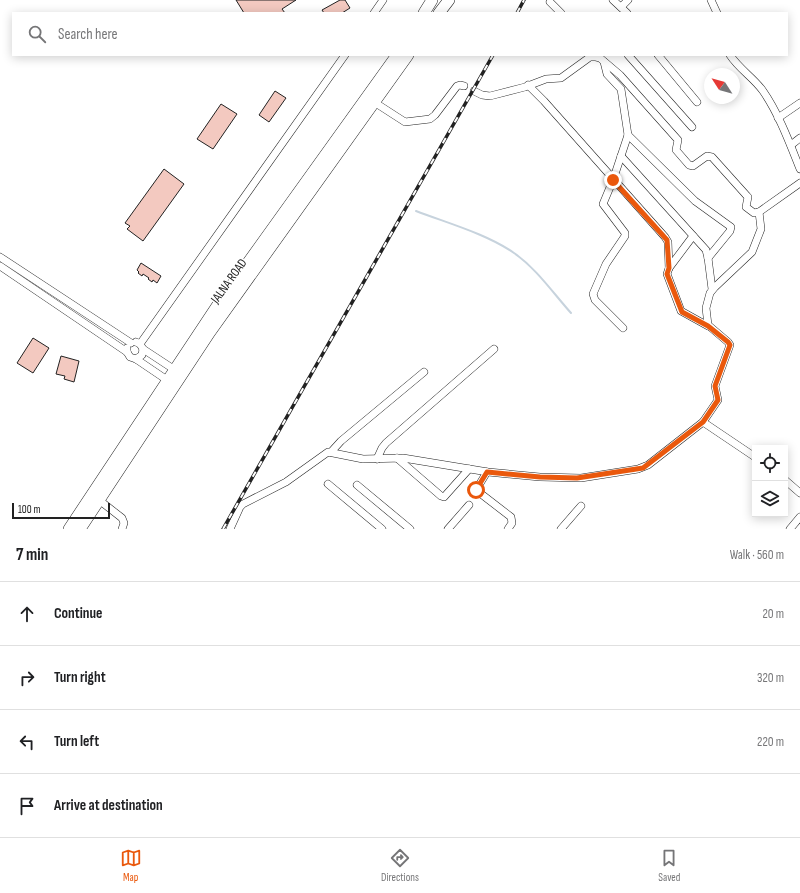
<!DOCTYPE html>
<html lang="en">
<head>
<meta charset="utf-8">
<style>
  body { margin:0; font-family:"Sofia Sans Condensed",sans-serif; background:#f6f6f6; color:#202124 }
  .controls { position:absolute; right:12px; bottom:12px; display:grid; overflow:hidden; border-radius:0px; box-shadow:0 2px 10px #0003 }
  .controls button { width:36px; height:36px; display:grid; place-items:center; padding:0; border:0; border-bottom:1px solid #e0e0e0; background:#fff; color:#202124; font:20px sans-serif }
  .compass { position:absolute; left:704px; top:68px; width:36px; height:36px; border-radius:50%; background:#fff; box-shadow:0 2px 10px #0003; rotate:306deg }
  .scale { position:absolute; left:12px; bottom:10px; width:98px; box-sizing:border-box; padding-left:4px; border:2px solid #222; border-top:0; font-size:11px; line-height:14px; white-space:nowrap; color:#222; -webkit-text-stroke:3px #fff; paint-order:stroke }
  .stop { position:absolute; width:12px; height:12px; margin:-9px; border:3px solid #ea580c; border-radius:50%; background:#fff }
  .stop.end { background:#ea580c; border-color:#fff; box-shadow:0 1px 4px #0008 }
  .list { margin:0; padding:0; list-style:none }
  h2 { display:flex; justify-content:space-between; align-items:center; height:52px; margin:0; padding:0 16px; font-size:17px }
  h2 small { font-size:13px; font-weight:400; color:#757577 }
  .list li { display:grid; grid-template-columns:26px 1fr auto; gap:12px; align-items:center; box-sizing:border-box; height:64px; padding:0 16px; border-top:1px solid #e0e0e0 }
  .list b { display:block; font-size:15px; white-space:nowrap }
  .list em { font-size:13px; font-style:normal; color:#757577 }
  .icon { flex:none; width:22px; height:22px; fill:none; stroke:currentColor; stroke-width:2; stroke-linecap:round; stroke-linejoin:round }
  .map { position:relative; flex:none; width:800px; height:529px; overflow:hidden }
  .search { position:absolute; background:#fff; box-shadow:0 2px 10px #0003; left:12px; right:12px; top:12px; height:44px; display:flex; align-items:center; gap:10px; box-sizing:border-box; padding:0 14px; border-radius:0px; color:#757577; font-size:15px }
  .sheet { height:308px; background:#fff }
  nav { display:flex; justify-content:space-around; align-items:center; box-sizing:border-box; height:56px; border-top:1px solid #e0e0e0; background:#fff; font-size:11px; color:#757577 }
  nav a { display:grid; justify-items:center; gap:2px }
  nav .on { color:#ea580c }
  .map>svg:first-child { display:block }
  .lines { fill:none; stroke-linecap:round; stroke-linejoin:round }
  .stream { stroke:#c7d3dd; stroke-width:2 }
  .building { fill:#f3c9c0; stroke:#222 }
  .minor-casing { stroke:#222; stroke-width:8 }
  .highway-casing { stroke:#222; stroke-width:12 }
  .minor { stroke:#fff; stroke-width:7 }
  .highway { stroke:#fff; stroke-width:11 }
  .rail-casing { stroke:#222; stroke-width:3.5 }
  .rail { stroke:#fff; stroke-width:2; stroke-dasharray:6; stroke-linecap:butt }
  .route { stroke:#ea580c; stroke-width:5 }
  .labels { text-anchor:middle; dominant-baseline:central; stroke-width:3; stroke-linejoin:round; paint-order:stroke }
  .street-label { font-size:13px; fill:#222; stroke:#fff }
</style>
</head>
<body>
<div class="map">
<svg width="800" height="529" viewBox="0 0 800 529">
  <rect width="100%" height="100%" fill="#fff"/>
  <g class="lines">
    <path class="stream" d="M416,211C447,223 487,234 514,253C537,269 553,293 571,313"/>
  </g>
  <g class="building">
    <polygon points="236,0 296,0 282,9 285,13 244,13"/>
    <polygon points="340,0 345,0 350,8 342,13 324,13 322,10"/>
    <polygon points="275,91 286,98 269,122 259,115"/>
    <polygon points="221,104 237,114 213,149 197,139"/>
    <polygon points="164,169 184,184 143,241 127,229 130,226 125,223"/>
    <polygon points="141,263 161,276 157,283 153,280 152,282 148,279 149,278 143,274 142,276 138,273 139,272 137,270"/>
    <polygon points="33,338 49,348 33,373 17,363"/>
    <polygon points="61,356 79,361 74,382 64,379 65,376 56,374"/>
  </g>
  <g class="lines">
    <defs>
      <g id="minor">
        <polyline points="613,0 627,13"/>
        <polyline points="711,0 717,13"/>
        <polyline points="550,2 561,13"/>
        <polyline points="621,7 628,0"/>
        <polyline points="374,13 383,0"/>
        <polyline points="628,55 692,127"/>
        <polyline points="658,55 697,102"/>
        <path d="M730,55C739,69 754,78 763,91C779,114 790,144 800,169"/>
        <polyline points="604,62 607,74 621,89 628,135 613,180 603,204 625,233 625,236 606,264 593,294 595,300 623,328"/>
        <polyline points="528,85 544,101 665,237 668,242 669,268"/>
        <polyline points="474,91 482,95 490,96 525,87 546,79 561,78 590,57 596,57 600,58 620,75 678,140 676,150 689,165 693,166 707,156 712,157 747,196 748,197 746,207 754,213 759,212 800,183"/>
        <polyline points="374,102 405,122 430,119 435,115 457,86 460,85 464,86"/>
        <polyline points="778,118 800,103"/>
        <polyline points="628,135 695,201 731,227 730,231 708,258"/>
        <polyline points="791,145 800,138"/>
        <polyline points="621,156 706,250 708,258 712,289"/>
        <polyline points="693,236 669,268 667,274 681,311 708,326"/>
        <polyline points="0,257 131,343"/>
        <polyline points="0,266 127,352"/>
        <polyline points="140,344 345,55"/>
        <polyline points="127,348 127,352 130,357 136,359 170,382"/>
        <polyline points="143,349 178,372"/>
        <polyline points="136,359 142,355 143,349 140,344 136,342"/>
        <polyline points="703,422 755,457"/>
        <polyline points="331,452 341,441 424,372"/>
        <polyline points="397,458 441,496 444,497 469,469"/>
        <polyline points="377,459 382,448 386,443 494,349"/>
        <polyline points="487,472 476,490 511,517 512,523 508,529"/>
        <polyline points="785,480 800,493"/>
        <polyline points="328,484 382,529"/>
        <polyline points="357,485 410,529"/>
        <polyline points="99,500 122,518 124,523 122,529"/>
        <polyline points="230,529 240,507 243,504 286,482 328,452 363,459 403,458 488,472 540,477 581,478 638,469 648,465 703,422 718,400 715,386 730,345 728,342 708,325 706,308 710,293 715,287 752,252 761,229 759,212"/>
        <polyline points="448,529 469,505"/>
        <polyline points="561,529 581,506"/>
        <polyline points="790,529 800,517"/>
      </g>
      <g id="highway">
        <polyline points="424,13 432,0"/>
        <polyline points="439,13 449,0"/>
        <polyline points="69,529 219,303 397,55"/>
        <polyline points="80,529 210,332 408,55"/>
      </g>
    </defs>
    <use href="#minor" class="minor-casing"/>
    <use href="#highway" class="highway-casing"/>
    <use href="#minor" class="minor"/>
    <use href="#highway" class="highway"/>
    <defs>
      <g id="rail">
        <polyline points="517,13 524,0"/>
        <polyline points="223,529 493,55"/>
      </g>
    </defs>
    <use href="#rail" class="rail-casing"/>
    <use href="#rail" class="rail"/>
  </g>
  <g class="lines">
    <polyline class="route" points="476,490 487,472 540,477 577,478 643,468 703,422 718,400 715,386 730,345 728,342 708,326 682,312 667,274 669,268 667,240 613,180"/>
  </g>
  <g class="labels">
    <g class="street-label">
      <text transform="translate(229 281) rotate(-54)">JALNA ROAD</text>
    </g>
  </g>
</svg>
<div class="controls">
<button><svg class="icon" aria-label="locate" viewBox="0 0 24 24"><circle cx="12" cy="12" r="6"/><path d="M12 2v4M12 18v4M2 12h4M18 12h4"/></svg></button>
<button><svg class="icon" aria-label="layers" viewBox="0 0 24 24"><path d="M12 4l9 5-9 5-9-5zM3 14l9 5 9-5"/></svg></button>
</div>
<svg class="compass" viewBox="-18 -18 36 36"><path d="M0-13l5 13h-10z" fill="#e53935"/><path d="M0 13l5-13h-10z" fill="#757577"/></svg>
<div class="scale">100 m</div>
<div class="stop" style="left:476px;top:490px"></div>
<div class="stop end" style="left:613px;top:180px"></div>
<div class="search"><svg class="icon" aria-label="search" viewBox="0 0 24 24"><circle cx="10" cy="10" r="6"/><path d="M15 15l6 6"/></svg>Search here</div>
</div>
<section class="sheet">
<h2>7 min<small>Walk · 560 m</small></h2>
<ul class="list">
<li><svg class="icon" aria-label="ahead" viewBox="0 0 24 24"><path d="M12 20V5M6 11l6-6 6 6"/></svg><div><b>Continue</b></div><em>20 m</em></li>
<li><svg class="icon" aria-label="right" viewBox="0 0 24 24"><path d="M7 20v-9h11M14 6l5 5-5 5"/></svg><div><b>Turn right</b></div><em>320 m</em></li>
<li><svg class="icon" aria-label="left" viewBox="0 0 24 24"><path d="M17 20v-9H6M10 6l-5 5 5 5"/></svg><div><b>Turn left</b></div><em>220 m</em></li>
<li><svg class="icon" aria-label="arrive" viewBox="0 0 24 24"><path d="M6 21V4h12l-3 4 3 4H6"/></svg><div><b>Arrive at destination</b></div></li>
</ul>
</section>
<nav>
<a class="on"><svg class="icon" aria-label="map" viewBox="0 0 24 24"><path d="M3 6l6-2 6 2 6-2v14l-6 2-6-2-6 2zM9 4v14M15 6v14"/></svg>Map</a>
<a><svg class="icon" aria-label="directions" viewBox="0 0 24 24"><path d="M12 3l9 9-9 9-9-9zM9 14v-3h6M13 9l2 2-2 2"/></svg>Directions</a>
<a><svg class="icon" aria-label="saved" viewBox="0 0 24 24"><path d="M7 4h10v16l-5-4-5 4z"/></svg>Saved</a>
</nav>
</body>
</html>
